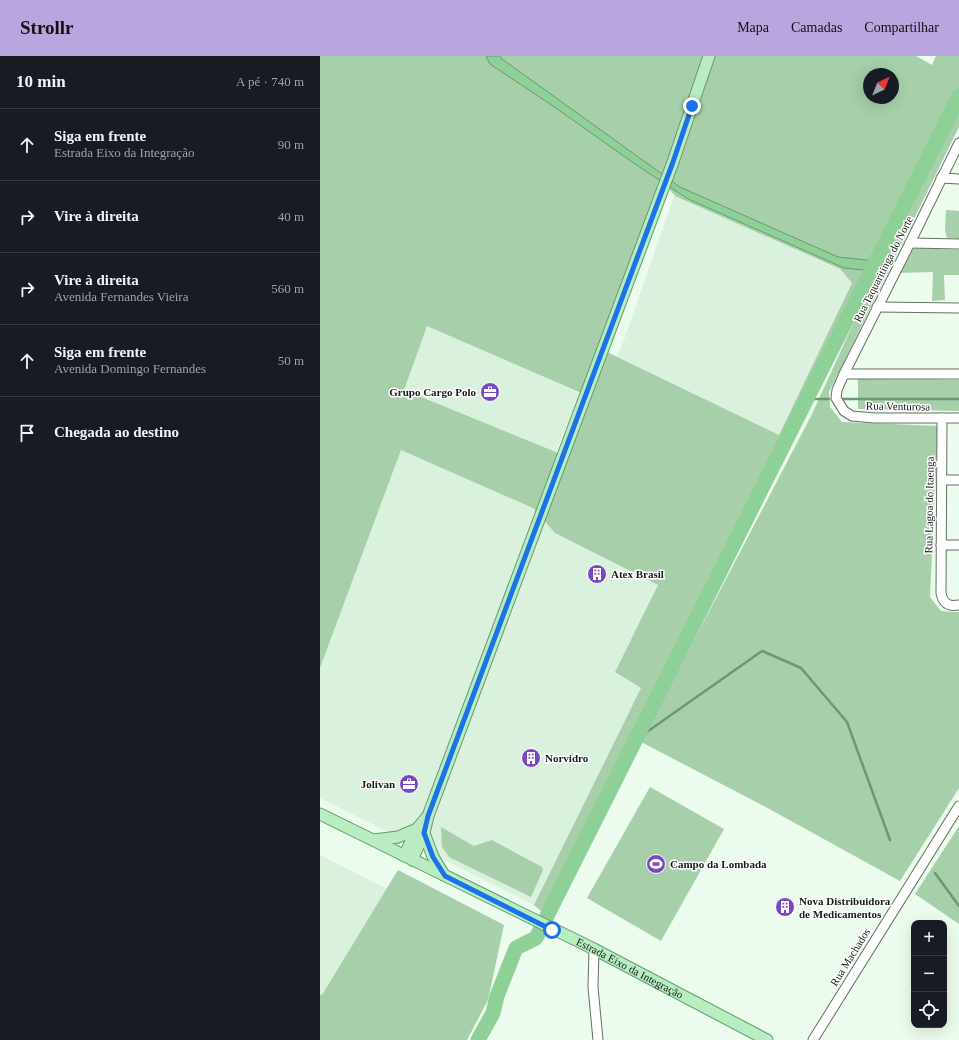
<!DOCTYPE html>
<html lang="pt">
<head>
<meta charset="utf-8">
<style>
  body { margin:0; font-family:"Times New Roman",serif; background:#20242c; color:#f1f3f6 }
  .controls { position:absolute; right:12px; bottom:12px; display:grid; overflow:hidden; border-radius:8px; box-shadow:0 4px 16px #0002 }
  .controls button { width:36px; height:36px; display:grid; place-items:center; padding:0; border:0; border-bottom:1px solid #363941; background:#171b24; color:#f1f3f6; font:20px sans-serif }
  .compass { position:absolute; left:543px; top:12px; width:36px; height:36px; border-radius:50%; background:#171b24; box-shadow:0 4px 16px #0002; rotate:43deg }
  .stop { position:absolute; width:12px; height:12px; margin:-9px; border:3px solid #1a73e8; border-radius:50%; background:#fff }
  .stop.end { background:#1a73e8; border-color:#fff; box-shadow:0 1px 4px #0008 }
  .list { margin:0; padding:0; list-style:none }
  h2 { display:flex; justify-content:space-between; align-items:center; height:52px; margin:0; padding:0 16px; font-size:17px }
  h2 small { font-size:13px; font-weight:400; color:#9ea1a6 }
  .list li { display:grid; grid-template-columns:26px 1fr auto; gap:12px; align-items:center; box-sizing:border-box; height:72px; padding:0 16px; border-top:1px solid #363941 }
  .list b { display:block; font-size:15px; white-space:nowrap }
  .list p { margin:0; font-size:13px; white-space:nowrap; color:#9ea1a6 }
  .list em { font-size:13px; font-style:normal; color:#9ea1a6 }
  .icon { flex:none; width:22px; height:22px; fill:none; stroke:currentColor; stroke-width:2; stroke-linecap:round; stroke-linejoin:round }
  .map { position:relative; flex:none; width:639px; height:984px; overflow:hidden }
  header { display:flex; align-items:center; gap:24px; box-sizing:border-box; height:56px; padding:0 20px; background:#baa6de; color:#111 }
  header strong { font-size:19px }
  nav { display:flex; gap:22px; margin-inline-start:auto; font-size:14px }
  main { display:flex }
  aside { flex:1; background:#171b24 }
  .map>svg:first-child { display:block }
  .built { fill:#daf1dd }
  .green { fill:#a6cfaa; fill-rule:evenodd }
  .water { fill:#8fcf98; stroke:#6b9971 }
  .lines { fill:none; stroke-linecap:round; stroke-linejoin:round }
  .stream { stroke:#6b9971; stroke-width:2.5 }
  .river { stroke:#8fcf98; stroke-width:15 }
  .minor-casing { stroke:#637164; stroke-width:11 }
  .major-casing { stroke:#619c6b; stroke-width:13 }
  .minor { stroke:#fff; stroke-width:9 }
  .major { stroke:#b9edc1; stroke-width:11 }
  .route { stroke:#1a73e8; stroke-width:5 }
  .labels { text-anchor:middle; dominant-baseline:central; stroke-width:3; stroke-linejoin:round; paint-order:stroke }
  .street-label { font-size:11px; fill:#161c17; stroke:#fff }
  .poi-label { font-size:11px; font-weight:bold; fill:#161c17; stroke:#fff; text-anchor:start }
</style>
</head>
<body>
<header>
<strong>Strollr</strong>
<nav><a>Mapa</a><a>Camadas</a><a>Compartilhar</a></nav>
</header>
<main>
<aside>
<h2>10 min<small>A pé · 740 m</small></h2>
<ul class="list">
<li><svg class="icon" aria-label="ahead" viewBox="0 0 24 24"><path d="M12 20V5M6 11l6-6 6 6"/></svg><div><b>Siga em frente</b><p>Estrada Eixo da Integração</p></div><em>90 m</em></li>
<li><svg class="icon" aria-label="right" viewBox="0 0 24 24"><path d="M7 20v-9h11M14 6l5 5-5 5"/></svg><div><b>Vire à direita</b></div><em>40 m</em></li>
<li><svg class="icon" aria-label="right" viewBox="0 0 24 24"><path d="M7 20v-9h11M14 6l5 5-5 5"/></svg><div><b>Vire à direita</b><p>Avenida Fernandes Vieira</p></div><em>560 m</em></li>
<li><svg class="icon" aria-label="ahead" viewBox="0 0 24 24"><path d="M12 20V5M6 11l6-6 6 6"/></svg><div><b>Siga em frente</b><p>Avenida Domingo Fernandes</p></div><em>50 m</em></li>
<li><svg class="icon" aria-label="arrive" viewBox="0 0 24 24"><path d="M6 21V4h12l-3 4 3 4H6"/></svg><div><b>Chegada ao destino</b></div></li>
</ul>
</aside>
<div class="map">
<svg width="639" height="984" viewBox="0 0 639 984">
  <rect width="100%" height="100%" fill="#ebfbed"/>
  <g class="built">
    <polygon points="354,140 357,140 520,214 532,227 459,379 297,300 304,284"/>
    <polygon points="107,269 260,337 213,452 235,477 338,529 295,616 321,632 214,849 0,742 0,612 81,394 84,334"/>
    <polygon points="0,799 67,833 2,939 0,938"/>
  </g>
  <g class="green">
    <path d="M0,0H596L612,9L616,0H639V40L227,860L214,849L321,632L295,616L338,529L235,477L213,452L81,394L0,612ZM549,18H573V42H549ZM345,128L355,140L520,213L532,227L459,379L283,294ZM107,270L266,339L243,399L84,334Z"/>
    <polygon points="639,51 639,71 509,336 510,351 522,366 618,370 610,541 621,555 634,556 639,556 639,732 580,825 440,748 321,686 492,358 560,209"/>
    <polygon points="626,154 639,155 639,183 627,182 625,174"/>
    <polygon points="594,192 639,194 639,219 624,219 625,244 612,245 613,216 580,217"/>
    <polygon points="538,323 639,324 639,355 538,353"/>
    <polygon points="330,731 404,773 341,885 267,842"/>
    <polygon points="639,770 639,868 595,838"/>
    <polygon points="121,771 154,790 172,784 222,811 223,814 211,841 129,801 122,791"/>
    <polygon points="78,814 184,869 168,944 147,984 0,984 0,938 2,939"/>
  </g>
  <polygon class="water" points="166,0 180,0 182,3 360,131 518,201 556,205 552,215 524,212 368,143 315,108 233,50 170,8"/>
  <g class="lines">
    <g class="stream">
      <polyline points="487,343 509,343"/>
      <polyline points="520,343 639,343"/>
      <polyline points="314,685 442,595 481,612 527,666 570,784"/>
      <polyline points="615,817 639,850"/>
    </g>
    <polyline class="river" points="158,984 173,957 177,940 196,892 216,882 639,40"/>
    <defs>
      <g id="minor">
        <polyline points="639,87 590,187 524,318 517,334 516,342 524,355 532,360 555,362 639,362"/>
        <polyline points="621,122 639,123"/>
        <polyline points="590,187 639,188"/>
        <polyline points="557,251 639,252"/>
        <polyline points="524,318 639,318"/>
        <path d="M622,362L621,537C623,547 628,551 639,549"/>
        <polyline points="622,424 639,424"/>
        <polyline points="621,489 639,489"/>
        <polyline points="274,893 273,931 278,984"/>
        <polyline points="493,984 639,750"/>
      </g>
      <g id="major">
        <path id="s1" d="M0,758L274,893L447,984"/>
        <polyline points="104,777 113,801 124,819"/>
        <polyline points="54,784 78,781 97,773"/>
        <polyline points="84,800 97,773 106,762"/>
        <polyline points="92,804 104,777 108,760 353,106 389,0"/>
      </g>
    </defs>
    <use href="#minor" class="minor-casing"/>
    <use href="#major" class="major-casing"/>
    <use href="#minor" class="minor"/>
    <use href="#major" class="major"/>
  </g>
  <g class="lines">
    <polyline class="route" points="232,874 125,820 113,801 104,777 108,760 353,106 372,50"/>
  </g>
  <defs>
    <symbol id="office-disc" viewBox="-11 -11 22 22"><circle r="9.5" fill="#7748c0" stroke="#fff"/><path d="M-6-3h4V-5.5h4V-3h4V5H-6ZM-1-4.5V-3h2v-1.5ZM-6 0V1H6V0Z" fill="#fff"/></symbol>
    <symbol id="building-disc" viewBox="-11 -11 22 22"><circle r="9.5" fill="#7748c0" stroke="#fff"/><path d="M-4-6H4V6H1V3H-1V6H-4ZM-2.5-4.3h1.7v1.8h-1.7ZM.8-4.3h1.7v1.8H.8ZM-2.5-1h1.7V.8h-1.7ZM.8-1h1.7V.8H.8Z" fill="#fff"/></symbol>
    <symbol id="stadium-disc" viewBox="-11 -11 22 22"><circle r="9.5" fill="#7748c0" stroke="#fff"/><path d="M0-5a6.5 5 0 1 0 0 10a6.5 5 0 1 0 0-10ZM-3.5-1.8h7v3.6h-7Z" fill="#fff"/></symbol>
  </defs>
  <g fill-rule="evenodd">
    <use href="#office-disc" x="159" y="325" width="22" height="22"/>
    <use href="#building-disc" x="266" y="507" width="22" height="22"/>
    <use href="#building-disc" x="200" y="691" width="22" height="22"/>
    <use href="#office-disc" x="78" y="717" width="22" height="22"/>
    <use href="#stadium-disc" x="325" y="797" width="22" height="22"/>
    <use href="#building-disc" x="454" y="840" width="22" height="22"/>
  </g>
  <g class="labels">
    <g class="street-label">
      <text transform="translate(563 213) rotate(-63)">Rua Taquaritinga do Norte</text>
      <text transform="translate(578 350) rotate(1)">Rua Venturosa</text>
      <text transform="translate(609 449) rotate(-89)">Rua Lagoa do Itaenga</text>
      <text transform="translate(530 901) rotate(-58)">Rua Machados</text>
      <text stroke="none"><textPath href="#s1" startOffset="346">Estrada Eixo da Integração</textPath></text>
    </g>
    <g class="poi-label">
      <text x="156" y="336" text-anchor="end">Grupo Cargo Polo</text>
      <text x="291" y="518">Atex Brasil</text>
      <text x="225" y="702">Norvidro</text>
      <text x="75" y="728" text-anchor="end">Jolivan</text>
      <text x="350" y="808">Campo da Lombada</text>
      <text x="479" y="845">Nova Distribuidora<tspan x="479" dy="13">de Medicamentos</tspan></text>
    </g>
  </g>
</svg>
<div class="controls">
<button>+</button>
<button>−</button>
<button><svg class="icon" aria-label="locate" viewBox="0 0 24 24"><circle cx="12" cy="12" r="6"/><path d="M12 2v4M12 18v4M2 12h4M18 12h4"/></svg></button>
</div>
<svg class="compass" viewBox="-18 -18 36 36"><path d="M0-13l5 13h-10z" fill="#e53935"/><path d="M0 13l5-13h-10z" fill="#9ea1a6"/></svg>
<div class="stop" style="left:232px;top:874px"></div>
<div class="stop end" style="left:372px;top:50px"></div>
</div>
</main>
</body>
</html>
